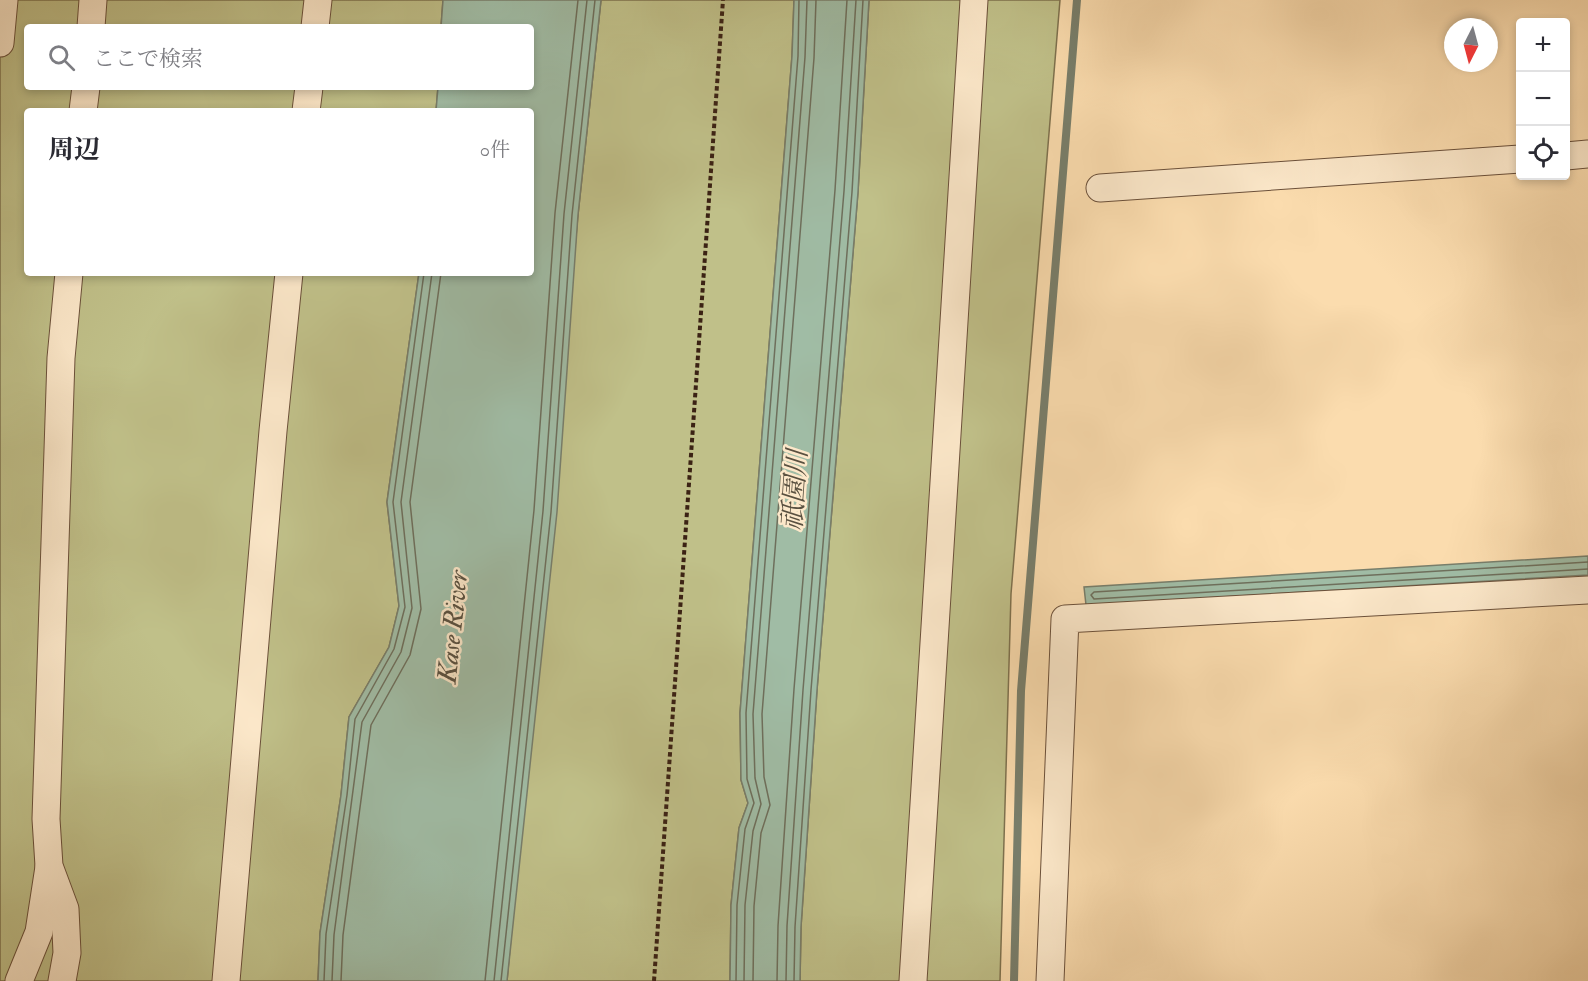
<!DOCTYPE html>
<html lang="ja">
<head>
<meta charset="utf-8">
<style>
  body { margin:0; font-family:"IM FELL Double Pica","Noto Serif JP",serif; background:#f7f7f7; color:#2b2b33 }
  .controls { position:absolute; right:18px; top:18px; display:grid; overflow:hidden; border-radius:6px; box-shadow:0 3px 9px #0003 }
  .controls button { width:54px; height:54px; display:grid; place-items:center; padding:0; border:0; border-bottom:2px solid #e1e1e2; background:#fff; color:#2b2b33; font:30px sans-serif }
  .compass { position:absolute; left:1444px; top:18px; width:54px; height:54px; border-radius:50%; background:#fff; box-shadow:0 3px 9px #0003; rotate:186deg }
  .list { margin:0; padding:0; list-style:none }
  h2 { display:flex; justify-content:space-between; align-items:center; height:78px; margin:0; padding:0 24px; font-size:26px }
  h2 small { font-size:20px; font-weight:400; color:#7c7c81 }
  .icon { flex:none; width:33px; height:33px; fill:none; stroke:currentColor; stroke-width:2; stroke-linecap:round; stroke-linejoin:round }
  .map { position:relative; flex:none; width:1588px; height:981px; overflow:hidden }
  .search { position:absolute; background:#fff; box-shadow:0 3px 9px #0003; left:24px; top:24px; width:510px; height:66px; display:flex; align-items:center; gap:15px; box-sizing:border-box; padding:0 21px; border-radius:6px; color:#7c7c81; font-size:22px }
  .panel { position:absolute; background:#fff; box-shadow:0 3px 9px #0003; left:24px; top:108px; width:510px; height:168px; border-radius:6px }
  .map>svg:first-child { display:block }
  .green { fill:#c0c089; stroke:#7e714e; stroke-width:1.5 }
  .water { fill:#a0bca5; stroke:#787e6b; stroke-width:1.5 }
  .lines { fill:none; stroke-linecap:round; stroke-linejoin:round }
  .shore { stroke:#6e6f5c; stroke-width:1.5 }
  .stream { stroke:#787e6b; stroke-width:8 }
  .minor-casing { stroke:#6b503a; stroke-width:29 }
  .path { stroke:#3b2214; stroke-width:4; stroke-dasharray:4.5 3; stroke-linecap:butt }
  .minor { stroke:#fce8ca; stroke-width:27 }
  .labels { text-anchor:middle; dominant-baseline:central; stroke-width:5; stroke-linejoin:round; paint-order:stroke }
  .water-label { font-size:27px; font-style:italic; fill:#595040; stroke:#fce8ca }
</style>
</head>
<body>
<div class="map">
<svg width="1588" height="981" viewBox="0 0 1588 981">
  <rect width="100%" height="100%" fill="#fbdcae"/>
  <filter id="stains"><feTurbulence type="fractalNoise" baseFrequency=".00333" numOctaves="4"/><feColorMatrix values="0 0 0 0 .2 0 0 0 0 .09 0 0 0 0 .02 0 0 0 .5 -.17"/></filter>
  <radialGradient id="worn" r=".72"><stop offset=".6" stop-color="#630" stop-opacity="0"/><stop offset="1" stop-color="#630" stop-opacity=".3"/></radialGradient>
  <g class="green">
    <polygon points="0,0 443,0 441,27 27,27 27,87 438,87 436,111 27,111 27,273 419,273 387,502 399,606 389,647 349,717 341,795 320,933 318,981 0,981"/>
    <polygon points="601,0 794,0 792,56 740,713 741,780 748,803 739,828 731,905 730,981 507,981 578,215"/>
    <polygon points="869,0 1060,0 1011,594 1000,981 800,981 801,927 817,690 858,192"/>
  </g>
  <g class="water">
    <polygon points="443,0 601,0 578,215 557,512 507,981 318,981 320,933 341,795 349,717 389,647 399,606 387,502 419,273 531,273 531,111 436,111 438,87 531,87 531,27 441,27"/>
    <polygon points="794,0 869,0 858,192 817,690 801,927 800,981 730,981 731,905 739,828 748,803 741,780 740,713 792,56"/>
    <polygon points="1588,556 1588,575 1086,605 1084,587"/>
  </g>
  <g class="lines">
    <g class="shore">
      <polyline points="1588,562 1094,592 1091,595 1094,599 1588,569"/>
      <polyline points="324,981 326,934 347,795 355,719 394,649 405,607 393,502 424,273"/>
      <polyline points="332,981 334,935 362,722 401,652 412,608 401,502 432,273"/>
      <polyline points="341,981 343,935 371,725 410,655 421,609 410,502 441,273"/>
      <polyline points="485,981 534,510 555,213 578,0"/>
      <polyline points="494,981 543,511 564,214 587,0"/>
      <polyline points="501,981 551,512 572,215 595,0"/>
      <polyline points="736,981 737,905 745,829 754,803 747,779 746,713 798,56 799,0"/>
      <polyline points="744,981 745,905 753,831 761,804 755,778 753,714 805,57 807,0"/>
      <polyline points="753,981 754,906 761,833 770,805 764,777 762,714 814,58 816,0"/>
      <polyline points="777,981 778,926 794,689 835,190 847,0"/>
      <polyline points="786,981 787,926 803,690 844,191 856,0"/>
      <polyline points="794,981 795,927 811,690 852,192 863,0"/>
    </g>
    <polyline class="stream" points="1014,981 1021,691 1077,0"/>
    <defs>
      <g id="minor">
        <polyline points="91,27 93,0"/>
        <polyline points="315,27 318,0"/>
        <polyline points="0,43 4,0"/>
        <polyline points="83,111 86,87"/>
        <polyline points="306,111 309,87"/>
        <polyline points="1566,156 1588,154"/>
        <polyline points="1100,188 1520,159"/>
        <polyline points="19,981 39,932 49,867"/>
        <polyline points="62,981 67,953 65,909 49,866 46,819 61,358 69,273"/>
        <polyline points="226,981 273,431 289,273"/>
        <polyline points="913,981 974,0"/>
        <polyline points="1050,981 1065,619 1588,590"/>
      </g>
    </defs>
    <use href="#minor" class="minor-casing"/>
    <polyline class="path" points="654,981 723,0"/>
    <use href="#minor" class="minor"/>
  </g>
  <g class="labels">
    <g class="water-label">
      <text transform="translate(795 490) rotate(-86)">祇園川</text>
      <text transform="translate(453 627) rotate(-84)">Kase River</text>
    </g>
  </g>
  <rect width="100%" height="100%" filter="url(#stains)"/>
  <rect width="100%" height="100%" fill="url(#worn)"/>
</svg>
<div class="controls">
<button>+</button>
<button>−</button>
<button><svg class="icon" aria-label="locate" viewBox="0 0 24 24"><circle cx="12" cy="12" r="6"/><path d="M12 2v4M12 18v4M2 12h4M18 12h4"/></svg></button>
</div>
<svg class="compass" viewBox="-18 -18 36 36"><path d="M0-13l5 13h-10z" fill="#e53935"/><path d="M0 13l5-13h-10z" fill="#7c7c81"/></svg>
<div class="search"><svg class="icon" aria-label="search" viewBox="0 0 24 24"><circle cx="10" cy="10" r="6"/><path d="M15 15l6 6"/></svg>ここで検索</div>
<section class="panel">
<h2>周辺<small>0件</small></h2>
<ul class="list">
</ul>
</section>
</div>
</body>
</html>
